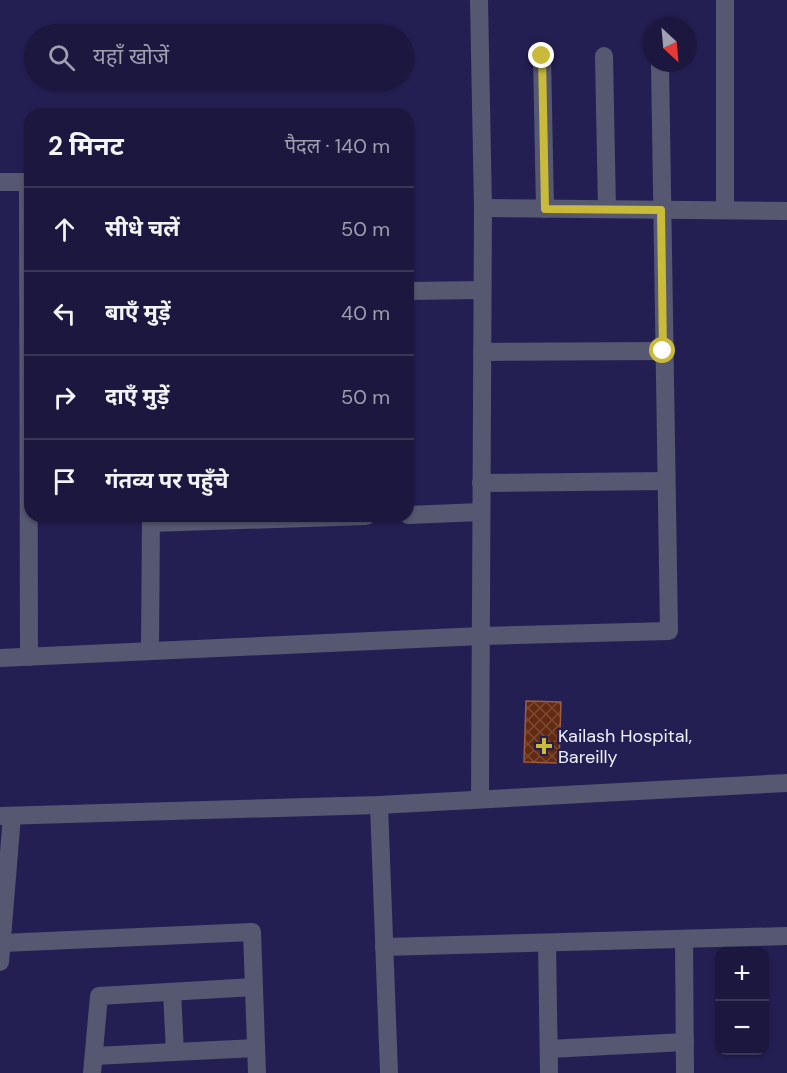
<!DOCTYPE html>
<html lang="hi">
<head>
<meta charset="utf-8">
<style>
  body { margin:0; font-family:"DM Sans","Noto Sans Devanagari",sans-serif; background:#282449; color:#f1f3f6 }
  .controls { position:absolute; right:18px; bottom:18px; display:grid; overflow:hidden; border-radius:12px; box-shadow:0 2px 4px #0004 }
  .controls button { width:54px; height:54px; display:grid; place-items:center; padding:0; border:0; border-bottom:2px solid #393658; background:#1b173e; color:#f1f3f6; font:30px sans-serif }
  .compass { position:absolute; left:643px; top:18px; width:54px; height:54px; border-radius:50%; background:#1b173e; box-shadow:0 2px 4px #0004; rotate:154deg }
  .stop { position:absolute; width:18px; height:18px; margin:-14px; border:4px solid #c9ba3a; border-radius:50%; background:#fff }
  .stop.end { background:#c9ba3a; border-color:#fff; box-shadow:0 2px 6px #0008 }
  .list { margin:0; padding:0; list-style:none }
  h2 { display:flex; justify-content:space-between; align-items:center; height:78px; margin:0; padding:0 24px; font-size:26px }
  h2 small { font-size:20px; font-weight:400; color:#a09fb0 }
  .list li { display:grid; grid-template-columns:39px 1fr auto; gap:18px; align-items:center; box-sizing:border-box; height:84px; padding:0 24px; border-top:2px solid #393658 }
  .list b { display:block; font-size:22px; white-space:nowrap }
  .list em { font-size:20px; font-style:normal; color:#a09fb0 }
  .icon { flex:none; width:33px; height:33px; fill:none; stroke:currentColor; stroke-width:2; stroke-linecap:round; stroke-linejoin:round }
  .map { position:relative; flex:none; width:787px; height:1073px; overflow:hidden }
  .search { position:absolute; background:#1b173e; box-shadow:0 2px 4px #0004; left:24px; top:24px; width:390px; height:66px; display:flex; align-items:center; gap:15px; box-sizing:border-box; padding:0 21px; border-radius:33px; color:#a09fb0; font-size:22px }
  .panel { position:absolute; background:#1b173e; box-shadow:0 2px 4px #0004; left:24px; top:108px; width:390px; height:414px; border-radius:18px }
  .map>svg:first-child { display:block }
  .building { fill:url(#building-cross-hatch); stroke:#9b5c42; stroke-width:1.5 }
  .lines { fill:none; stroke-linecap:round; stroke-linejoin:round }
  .minor { stroke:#565771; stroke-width:18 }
  .route { stroke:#c9ba3a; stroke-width:8 }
  .poi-dot { fill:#c9ba3a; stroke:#241f53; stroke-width:2 }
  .labels { text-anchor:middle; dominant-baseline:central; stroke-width:5; stroke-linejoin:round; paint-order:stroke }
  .poi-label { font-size:18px; fill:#eef0fd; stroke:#241f53; text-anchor:start }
</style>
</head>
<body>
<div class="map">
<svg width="787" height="1073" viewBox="0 0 787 1073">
  <defs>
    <pattern id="building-cross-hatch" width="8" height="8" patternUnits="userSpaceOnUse" patternTransform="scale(1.5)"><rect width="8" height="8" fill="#642a10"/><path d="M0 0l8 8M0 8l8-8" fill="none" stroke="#7a4934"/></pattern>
  </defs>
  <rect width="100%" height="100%" fill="#241f53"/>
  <polygon class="building" points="526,701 561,702 559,763 524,762"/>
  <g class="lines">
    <g class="minor">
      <polyline points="479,0 483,208 480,799"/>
      <polyline points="542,56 545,209"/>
      <polyline points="604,56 607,209"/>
      <polyline points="0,182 30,182"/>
      <polyline points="28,182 29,657"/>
      <polyline points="483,208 787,211"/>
      <polyline points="725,210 725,0"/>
      <polyline points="408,291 482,290"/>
      <polyline points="482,352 663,351"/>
      <polyline points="481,483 666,481"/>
      <polyline points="408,515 481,512"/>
      <polyline points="151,523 366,516"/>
      <polyline points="150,651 151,516"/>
      <polyline points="0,658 481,636 669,631 660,63"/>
      <polyline points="379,805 389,1073"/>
      <polyline points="0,816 379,805 787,783"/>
      <polyline points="684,939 685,1073"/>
      <polyline points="2,943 252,932 257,1073"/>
      <polyline points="547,943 549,1073"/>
      <polyline points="384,947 787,936"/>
      <polyline points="0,962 12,816"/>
      <polyline points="172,992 175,1052"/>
      <polyline points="549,1049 685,1042"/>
      <polyline points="94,1056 256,1048"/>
      <polyline points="92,1073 99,996 254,987"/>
    </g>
  </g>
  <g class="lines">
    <polyline class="route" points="542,56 545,209 661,210 663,351"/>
  </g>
  <path class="poi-dot" d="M541 737h6v6h6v6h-6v6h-6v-6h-6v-6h6z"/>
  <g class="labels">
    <g class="poi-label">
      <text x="558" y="736">Kailash Hospital,<tspan x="558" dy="21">Bareilly</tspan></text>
    </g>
  </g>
</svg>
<div class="controls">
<button>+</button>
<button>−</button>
</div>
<svg class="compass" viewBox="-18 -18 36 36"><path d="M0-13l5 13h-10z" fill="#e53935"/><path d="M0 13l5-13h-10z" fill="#a09fb0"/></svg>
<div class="stop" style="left:663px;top:351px"></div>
<div class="stop end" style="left:542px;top:56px"></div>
<div class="search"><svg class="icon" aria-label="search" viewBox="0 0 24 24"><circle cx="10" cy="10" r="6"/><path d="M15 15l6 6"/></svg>यहाँ खोजें</div>
<section class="panel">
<h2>2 मिनट<small>पैदल · 140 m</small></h2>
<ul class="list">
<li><svg class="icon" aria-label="ahead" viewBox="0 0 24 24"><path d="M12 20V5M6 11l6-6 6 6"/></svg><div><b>सीधे चलें</b></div><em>50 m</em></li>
<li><svg class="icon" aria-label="left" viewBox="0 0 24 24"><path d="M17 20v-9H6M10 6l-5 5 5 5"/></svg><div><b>बाएँ मुड़ें</b></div><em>40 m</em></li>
<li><svg class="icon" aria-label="right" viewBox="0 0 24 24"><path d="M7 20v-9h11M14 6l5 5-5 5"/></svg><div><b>दाएँ मुड़ें</b></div><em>50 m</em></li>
<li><svg class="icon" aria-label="arrive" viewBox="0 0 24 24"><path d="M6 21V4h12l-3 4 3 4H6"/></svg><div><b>गंतव्य पर पहुँचे</b></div></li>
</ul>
</section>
</div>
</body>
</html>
